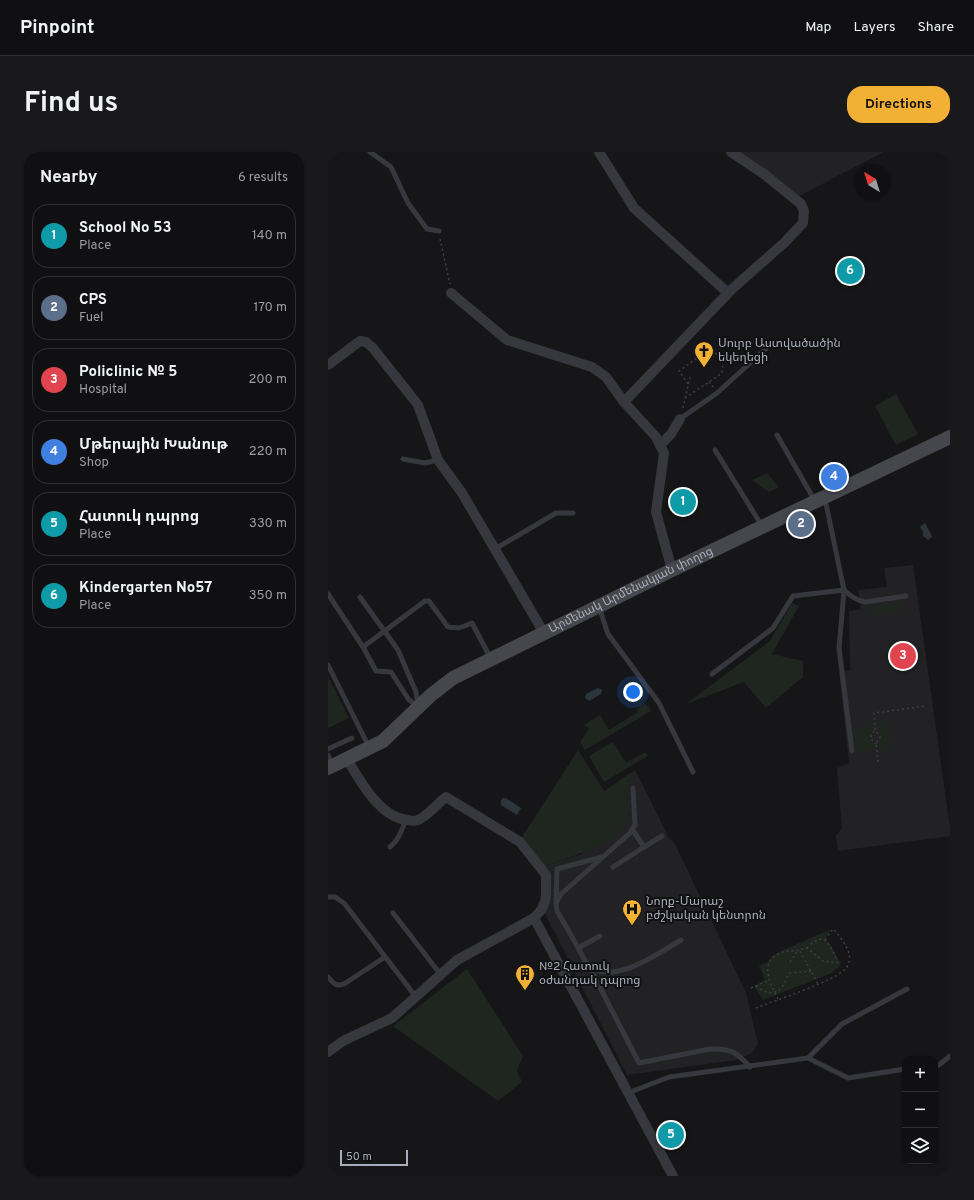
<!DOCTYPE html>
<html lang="en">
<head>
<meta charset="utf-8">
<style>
  body { margin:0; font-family:Overpass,"Noto Sans Armenian",sans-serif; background:#19191b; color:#f1f3f6 }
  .controls { position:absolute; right:12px; bottom:12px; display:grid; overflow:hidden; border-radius:8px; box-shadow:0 1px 3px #0004 }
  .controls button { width:36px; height:36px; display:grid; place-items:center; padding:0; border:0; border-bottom:1px solid #303032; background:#101012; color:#f1f3f6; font:20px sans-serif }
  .compass { position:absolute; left:526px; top:12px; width:36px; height:36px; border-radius:50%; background:#101012; box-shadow:0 1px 3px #0004; rotate:322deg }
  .scale { position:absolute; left:12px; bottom:10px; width:68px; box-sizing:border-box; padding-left:4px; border:2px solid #a8adb8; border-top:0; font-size:11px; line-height:14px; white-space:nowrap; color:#a8adb8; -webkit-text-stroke:3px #111113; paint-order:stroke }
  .you { position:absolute; left:305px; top:540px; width:14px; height:14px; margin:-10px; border:3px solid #fff; border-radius:50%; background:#1a73e8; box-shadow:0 0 0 6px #1a73e833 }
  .badge { display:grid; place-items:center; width:26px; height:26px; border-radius:50%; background:#f2b134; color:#fff; font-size:13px; font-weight:700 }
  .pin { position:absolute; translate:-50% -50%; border:2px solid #fff; box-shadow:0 1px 4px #0006 }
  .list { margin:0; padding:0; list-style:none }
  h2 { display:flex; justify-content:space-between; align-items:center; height:52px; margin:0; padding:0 16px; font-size:17px }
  h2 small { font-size:13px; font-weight:400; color:#9c9d9f }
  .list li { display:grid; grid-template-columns:26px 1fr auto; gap:12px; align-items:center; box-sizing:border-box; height:64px; margin:0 8px 8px; padding:0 8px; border:1px solid #303032; border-radius:16px }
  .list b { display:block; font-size:15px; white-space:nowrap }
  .list p { margin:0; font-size:13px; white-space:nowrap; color:#9c9d9f }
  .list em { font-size:13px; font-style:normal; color:#9c9d9f }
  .icon { flex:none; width:22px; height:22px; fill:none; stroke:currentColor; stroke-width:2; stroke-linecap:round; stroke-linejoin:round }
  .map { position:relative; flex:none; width:622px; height:1024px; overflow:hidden; border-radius:16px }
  header { display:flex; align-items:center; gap:24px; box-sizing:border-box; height:56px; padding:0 20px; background:#101012; border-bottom:1px solid #303032 }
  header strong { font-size:19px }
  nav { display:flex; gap:22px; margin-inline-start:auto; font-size:14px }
  .intro { display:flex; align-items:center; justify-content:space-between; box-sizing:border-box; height:96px; padding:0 24px }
  h1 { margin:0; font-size:28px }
  .button { padding:10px 18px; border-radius:16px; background:#f2b134; color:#111; font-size:14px; font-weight:700 }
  main { display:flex; gap:24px; padding:0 24px }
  aside { flex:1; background:#101012; border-radius:16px; box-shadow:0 1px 3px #0004 }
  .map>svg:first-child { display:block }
  .built { fill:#222225 }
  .green { fill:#1e261f }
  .water { fill:#2c353c }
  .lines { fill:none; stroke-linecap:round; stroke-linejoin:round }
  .path { stroke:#3d3f44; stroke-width:1.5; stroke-dasharray:2 3; stroke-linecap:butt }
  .lane { stroke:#37383d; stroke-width:5 }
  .street { stroke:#37383d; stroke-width:10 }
  .secondary { stroke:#45474d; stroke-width:14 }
  .labels { text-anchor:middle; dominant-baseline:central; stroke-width:4; stroke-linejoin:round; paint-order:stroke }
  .poi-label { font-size:12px; fill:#a8adb8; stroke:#111113; text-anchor:start }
  .street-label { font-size:12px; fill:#a8adb8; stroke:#111113 }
</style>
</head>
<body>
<header>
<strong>Pinpoint</strong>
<nav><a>Map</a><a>Layers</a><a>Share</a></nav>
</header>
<div class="intro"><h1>Find us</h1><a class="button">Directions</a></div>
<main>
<aside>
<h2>Nearby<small>6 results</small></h2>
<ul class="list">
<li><span class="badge" style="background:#0f9aa8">1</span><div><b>School No 53</b><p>Place</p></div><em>140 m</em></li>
<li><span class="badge" style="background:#5c6f8a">2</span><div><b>CPS</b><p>Fuel</p></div><em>170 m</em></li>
<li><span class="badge" style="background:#e0444e">3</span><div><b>Policlinic № 5</b><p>Hospital</p></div><em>200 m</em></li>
<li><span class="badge" style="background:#3f7fe0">4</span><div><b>Մթերային Խանութ</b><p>Shop</p></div><em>220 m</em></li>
<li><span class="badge" style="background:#0f9aa8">5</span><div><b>Հատուկ դպրոց</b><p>Place</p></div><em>330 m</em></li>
<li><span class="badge" style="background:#0f9aa8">6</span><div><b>Kindergarten No57</b><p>Place</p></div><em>350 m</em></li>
</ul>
</aside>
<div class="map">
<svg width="622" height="1024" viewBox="0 0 622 1024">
  <rect width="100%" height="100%" fill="#161618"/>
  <g class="built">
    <polygon points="408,0 556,0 471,44"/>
    <polygon points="585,413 622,676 622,684 510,699 508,683 514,677 509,616 521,611 511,520 522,519 521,459 533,457 530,438 559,435 556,416"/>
    <polygon points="307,618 341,686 347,692 418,841 430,892 424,901 408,908 299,923 215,758 216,714 254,702 301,630"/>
  </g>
  <g class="green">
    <polygon points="568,242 590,282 568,293 547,254"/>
    <polygon points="439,321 451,335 441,340 424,328"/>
    <polygon points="573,449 574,459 546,462 545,453"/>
    <polygon points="464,451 471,454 444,502 475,509 475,525 438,556 416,530 358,552 442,489"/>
    <polygon points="0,524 21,566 0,576"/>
    <polygon points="318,551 323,559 257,598 252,590 261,577 256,573 272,563 281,578 310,560 308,557"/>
    <polygon points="545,568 546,578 540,586 547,592 547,598 527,600 525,576 538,575 537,569"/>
    <polygon points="561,570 563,596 550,598 549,592 554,584 548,578 547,571"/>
    <polygon points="285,590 298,611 317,600 320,604 276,630 261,604"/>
    <path d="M250,598L276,639L307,618L301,630L299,671C274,697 249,703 216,714L194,685Z"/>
    <polygon points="501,778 503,778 497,786 504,795 511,809 512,809 513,811 510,816 504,821 435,848 426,834 437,828 431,814 441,809 444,804 453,799"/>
    <polygon points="139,817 195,904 189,919 194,930 170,949 65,874"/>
  </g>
  <g class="water">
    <polygon points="597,371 603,382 604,385 600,388 595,384 595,380 592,375"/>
    <polygon points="270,536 274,538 273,542 261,549 257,546 258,542"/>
    <polygon points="175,646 178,646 193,656 189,663 173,653 173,648"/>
  </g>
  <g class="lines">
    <g class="path">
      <polyline points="112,87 122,132"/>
      <polyline points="381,230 386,236"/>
      <polyline points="357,246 394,221 395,211 387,200 380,198 351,219 360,232"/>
      <polyline points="355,256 362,225"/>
      <polyline points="546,579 542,586 548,592"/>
      <polyline points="550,610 548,592 552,585 547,578 546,561 598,554"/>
      <path d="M479,796C483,792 491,785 496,788C501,790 508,805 509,810"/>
      <polyline points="472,799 490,832"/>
      <polyline points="462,810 470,798"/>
      <path d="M428,834C435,840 447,845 454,835C457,831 458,825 462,821L484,819"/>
      <polyline points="423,836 441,828"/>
      <path d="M450,847C443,833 430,811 452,801C457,799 462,799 467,799C472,798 475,796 479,796L495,809L511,811"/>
      <path d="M428,856C445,849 511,828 519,815C527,802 514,787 505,777L497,788"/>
    </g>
    <g class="lane">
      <polyline points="42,0 63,15 80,51 99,77 111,79"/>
      <polyline points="352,267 389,241 443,192"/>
      <polyline points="449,283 487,349"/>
      <polyline points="387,298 434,374"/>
      <polyline points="75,307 97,311 110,308"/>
      <polyline points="497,347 516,438 511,496 524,599"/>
      <polyline points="167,397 228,361 245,361"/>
      <polyline points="0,442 35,495 48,519 63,520 81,548 90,554"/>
      <polyline points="32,445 70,498 88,540 90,552"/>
      <polyline points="271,455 280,482 331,551 365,620"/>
      <polyline points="35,495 97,449 101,449 120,475 131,476 144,471 163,507"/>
      <polyline points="0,513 41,595"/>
      <path d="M384,522L445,476L465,444L516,438C522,444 528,448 537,450L578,444"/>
      <polyline points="0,597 24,586"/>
      <polyline points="0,603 5,613"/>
      <path d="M305,636L307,673L302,681L233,742L228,752L229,759C236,771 243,782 249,794C252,799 255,806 258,810C280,838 331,801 353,788"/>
      <path d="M62,695C71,688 74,677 78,668"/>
      <polyline points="316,695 334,684"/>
      <polyline points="285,715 316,695 304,677"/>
      <polyline points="0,745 7,745 16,751 88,845"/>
      <polyline points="228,750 229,717 274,705"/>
      <polyline points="65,761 113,823"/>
      <polyline points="250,796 272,784"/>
      <path d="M261,814L311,911L382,897C402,896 409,900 422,915"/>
      <polyline points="236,822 258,810"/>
      <path d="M0,825C5,831 8,835 16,832L57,805"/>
      <polyline points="607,913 611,913 622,904"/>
      <polyline points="577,917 520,926 480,906 514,872 579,837"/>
      <polyline points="300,941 341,925 480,906"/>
    </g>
    <g class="street">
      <polyline points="271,0 306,56 400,141"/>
      <polyline points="123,141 179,188 264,215 278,225 296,250 328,285 336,301 328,360 344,418"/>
      <polyline points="0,213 32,189 38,190 45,196 90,253 110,308 134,341 216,481"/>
      <polyline points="296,250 404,137 456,91 475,71 476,59 473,52 436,22 403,0"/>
      <polyline points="332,293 343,282 352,267"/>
      <polyline points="206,766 345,1024"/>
      <path d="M0,900L15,889L64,866L129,808L206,766L214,757L217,749L218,743V723L192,690L118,645C109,652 101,662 92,667C89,669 84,669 80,668C52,666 32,629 19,607"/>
    </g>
    <path class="secondary" id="s1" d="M0,616L55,589L103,543L125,526L344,418L622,285"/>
  </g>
  <defs>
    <symbol id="church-pin" viewBox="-11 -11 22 30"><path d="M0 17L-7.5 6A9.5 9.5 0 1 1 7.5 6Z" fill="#f2b134" stroke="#111113"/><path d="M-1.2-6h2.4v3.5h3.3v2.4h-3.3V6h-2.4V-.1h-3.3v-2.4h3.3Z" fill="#111"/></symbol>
    <symbol id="hospital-pin" viewBox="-11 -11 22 30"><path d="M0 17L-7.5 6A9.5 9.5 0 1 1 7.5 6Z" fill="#f2b134" stroke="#111113"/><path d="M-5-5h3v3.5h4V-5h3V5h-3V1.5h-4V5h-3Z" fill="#111"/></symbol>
    <symbol id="building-pin" viewBox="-11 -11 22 30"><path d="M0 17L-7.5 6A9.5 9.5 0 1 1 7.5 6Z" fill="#f2b134" stroke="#111113"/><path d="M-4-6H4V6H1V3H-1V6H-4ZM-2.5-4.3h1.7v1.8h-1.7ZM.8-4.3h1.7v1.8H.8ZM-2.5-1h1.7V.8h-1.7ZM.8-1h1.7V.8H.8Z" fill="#111"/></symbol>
  </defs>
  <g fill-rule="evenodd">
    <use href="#church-pin" x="365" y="188" width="22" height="30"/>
    <use href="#hospital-pin" x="293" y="746" width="22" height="30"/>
    <use href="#building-pin" x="186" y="811" width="22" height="30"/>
  </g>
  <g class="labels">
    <g class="poi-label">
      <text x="390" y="192">Սուրբ Աստվածածին<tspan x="390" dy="14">եկեղեցի</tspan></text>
      <text x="318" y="750">Նորք-Մարաշ<tspan x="318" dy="14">բժշկական կենտրոն</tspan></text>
      <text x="211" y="815">№2 Հատուկ<tspan x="211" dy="14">օժանդակ դպրոց</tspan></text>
    </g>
    <g class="street-label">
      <text stroke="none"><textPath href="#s1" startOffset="354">Արմենակ Արմենակյան փողոց</textPath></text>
    </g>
  </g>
</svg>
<div class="controls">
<button>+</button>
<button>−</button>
<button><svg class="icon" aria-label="layers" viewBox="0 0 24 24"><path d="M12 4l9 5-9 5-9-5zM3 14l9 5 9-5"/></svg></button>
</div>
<svg class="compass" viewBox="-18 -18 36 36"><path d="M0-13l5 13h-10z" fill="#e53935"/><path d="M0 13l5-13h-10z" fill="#9c9d9f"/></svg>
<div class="scale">50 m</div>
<div class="you"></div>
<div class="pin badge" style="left:355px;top:350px;background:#0f9aa8">1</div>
<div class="pin badge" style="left:473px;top:372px;background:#5c6f8a">2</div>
<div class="pin badge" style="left:575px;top:504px;background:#e0444e">3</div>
<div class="pin badge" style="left:506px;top:325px;background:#3f7fe0">4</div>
<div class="pin badge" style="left:343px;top:983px;background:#0f9aa8">5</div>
<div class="pin badge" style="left:522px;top:119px;background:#0f9aa8">6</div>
</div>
</main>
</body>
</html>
